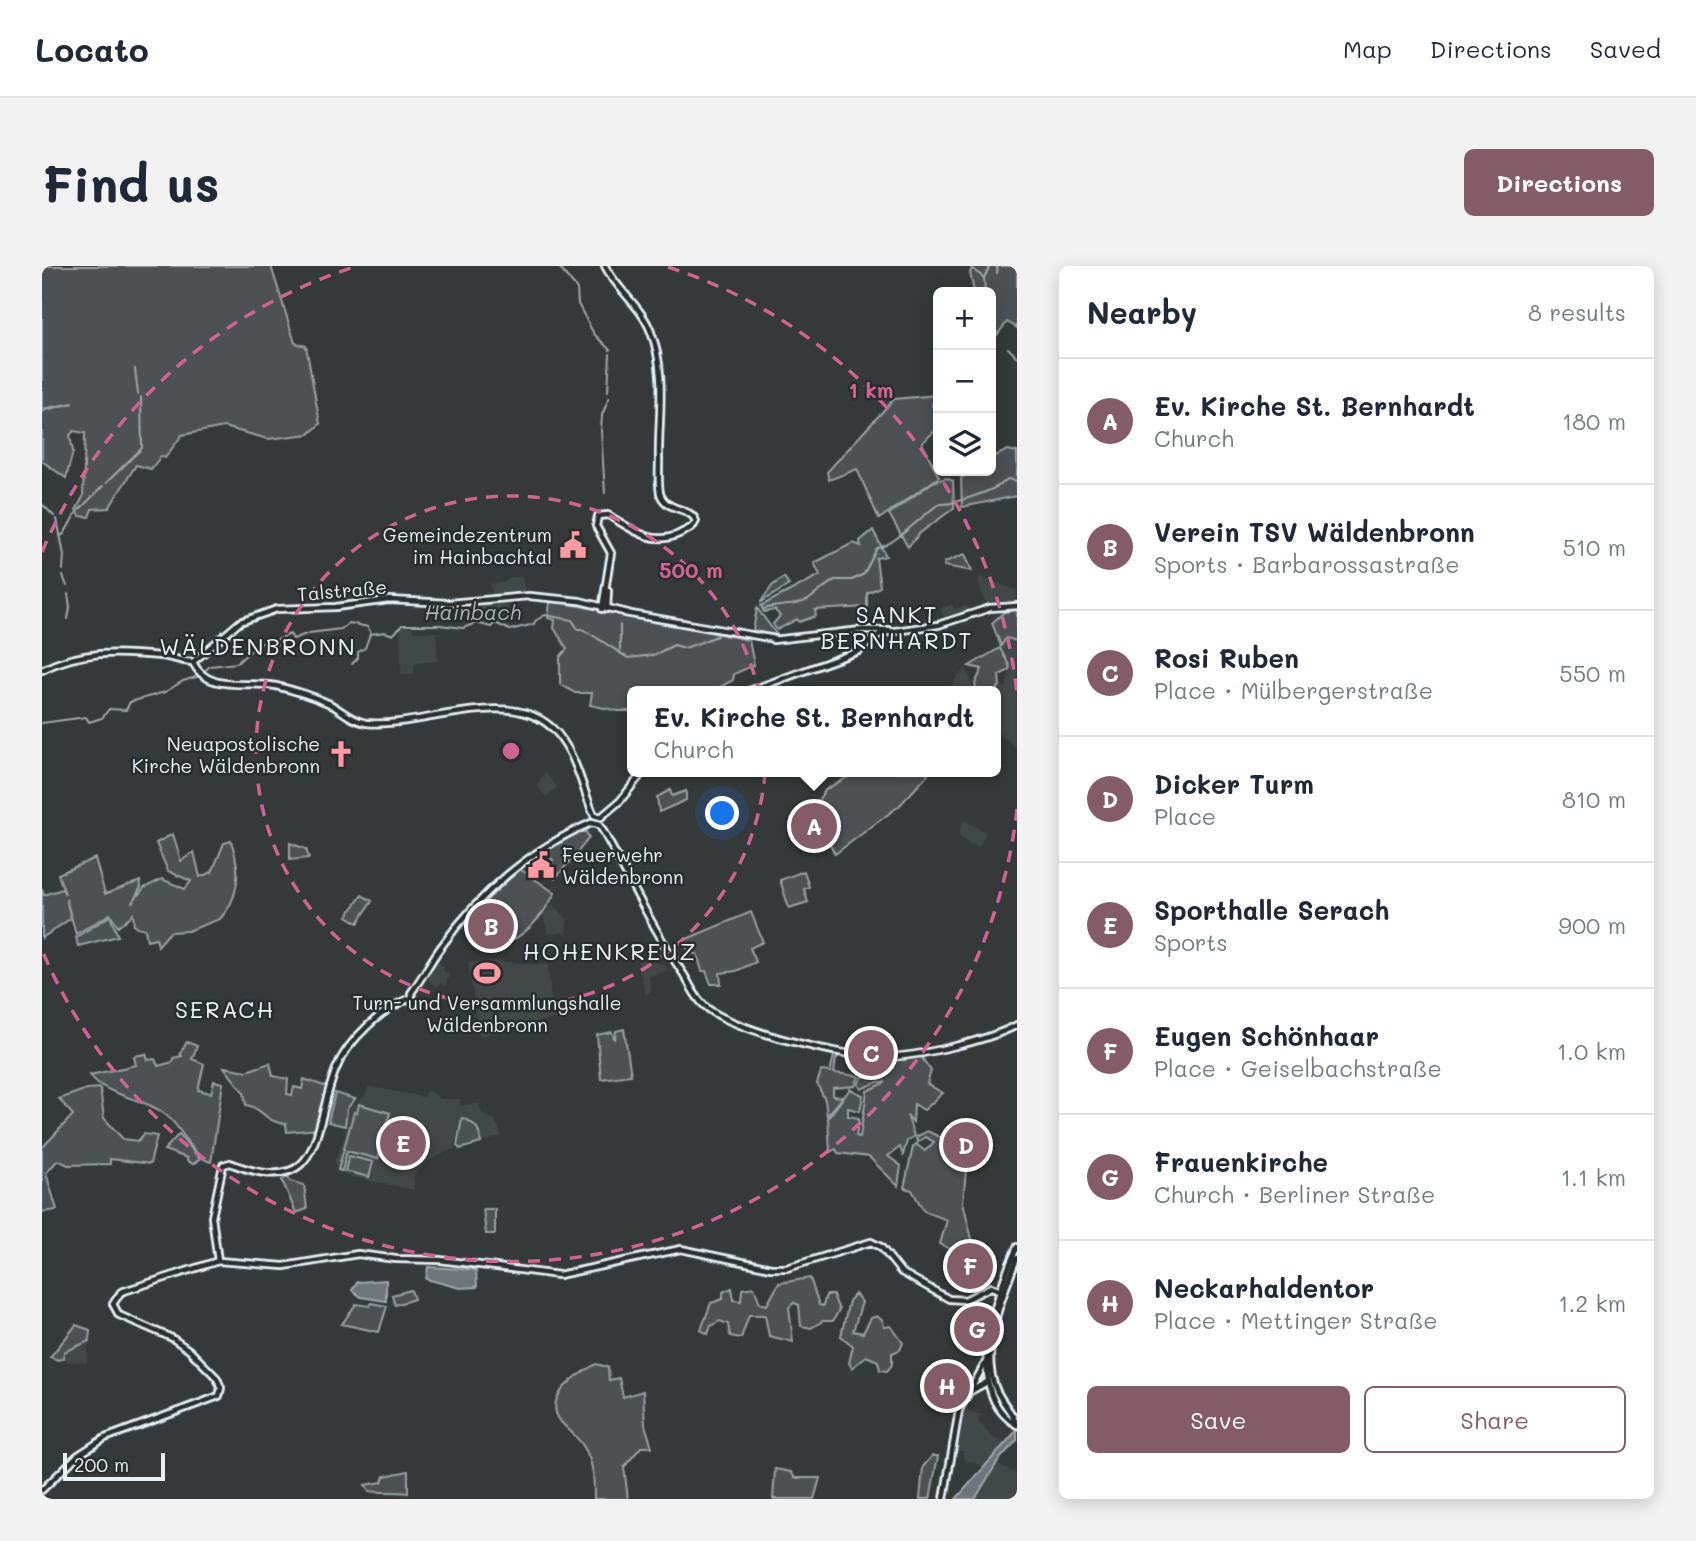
<!DOCTYPE html>
<html lang="en">
<head>
<meta charset="utf-8">
<style>
  body { margin:0; font-family:Mali,sans-serif; background:#f2f2f3; color:#1f2937 }
  .controls { position:absolute; right:21px; top:21px; display:grid; overflow:hidden; border-radius:10px; box-shadow:0 4px 18px #0003 }
  .controls button { width:63px; height:63px; display:grid; place-items:center; padding:0; border:0; border-bottom:2px solid #e0e1e3; background:#fff; color:#1f2937; font:35px sans-serif }
  .scale { position:absolute; left:21px; bottom:18px; width:102px; box-sizing:border-box; padding-left:7px; border:4px solid #e8f1f8; border-top:0; font-size:19px; line-height:24px; white-space:nowrap; color:#e8f1f8; -webkit-text-stroke:5px #2a2d2e; paint-order:stroke }
  .you { position:absolute; left:681px; top:548px; width:24px; height:24px; margin:-18px; border:5px solid #fff; border-radius:50%; background:#1a73e8; box-shadow:0 0 0 10px #1a73e833 }
  .badge { display:grid; place-items:center; width:46px; height:46px; border-radius:50%; background:#845c67; color:#fff; font-size:23px; font-weight:700 }
  .pin { position:absolute; translate:-50% -50%; border:4px solid #fff; box-shadow:0 2px 7px #0006 }
  .popup { position:absolute; left:585px; top:420px; width:374px; height:91px; box-sizing:border-box; display:grid; place-content:center; border-radius:10px; background:#fff; filter:drop-shadow(0 2px 5px #0005); font-size:23px; white-space:nowrap; color:#747a83 }
  .popup b { font-size:26px; color:#1f2937 }
  .popup::after { content:''; position:absolute; left:50%; top:100%; margin-left:-14px; border:14px solid transparent; border-top-color:#fff }
  .list { margin:0; padding:0; list-style:none }
  h2 { display:flex; justify-content:space-between; align-items:center; height:91px; margin:0; padding:0 28px; font-size:30px }
  h2 small { font-size:23px; font-weight:400; color:#747a83 }
  .list li { display:grid; grid-template-columns:46px 1fr auto; gap:21px; align-items:center; box-sizing:border-box; height:126px; padding:0 28px; border-top:2px solid #e0e1e3 }
  .list b { display:block; font-size:26px; white-space:nowrap }
  .list p { margin:0; font-size:23px; white-space:nowrap; color:#747a83 }
  .list em { font-size:23px; font-style:normal; color:#747a83 }
  .actions { display:flex; gap:14px; padding:21px 28px }
  .actions a { flex:1; padding:16px 0; border:2px solid #845c67; border-radius:10px; text-align:center; font-size:24px; color:#845c67 }
  .actions .main { background:#845c67; color:#fff }
  .icon { flex:none; width:38px; height:38px; fill:none; stroke:currentColor; stroke-width:2; stroke-linecap:round; stroke-linejoin:round }
  .map { position:relative; flex:none; width:975px; height:1233px; overflow:hidden; border-radius:10px }
  header { display:flex; align-items:center; gap:42px; box-sizing:border-box; height:98px; padding:0 35px; background:#fff; border-bottom:2px solid #e0e1e3 }
  header strong { font-size:33px }
  nav { display:flex; gap:38px; margin-inline-start:auto; font-size:24px }
  .intro { display:flex; align-items:center; justify-content:space-between; box-sizing:border-box; height:168px; padding:0 42px }
  h1 { margin:0; font-size:49px }
  .button { padding:18px 32px; border-radius:10px; background:#845c67; color:#fff; font-size:24px; font-weight:700 }
  main { display:flex; gap:42px; padding:0 42px }
  aside { flex:1; background:#fff; border-radius:10px; box-shadow:0 4px 18px #0003 }
  .map>svg:first-child { display:block }
  .built { fill:#424647 }
  .green { fill:#4d5152; stroke:#9aa1a5; stroke-width:2 }
  .water { fill:#707579; stroke:#a0a7ac; stroke-width:2 }
  .lines { fill:none; stroke-linecap:round; stroke-linejoin:round }
  .stream { stroke:#a0a7ac; stroke-width:2 }
  .secondary-casing { stroke:#e8f1f8; stroke-width:10 }
  .secondary { stroke:#2a2d2e; stroke-width:4.5 }
  .ring { fill:none; stroke:#cf6492; stroke-width:3.5; stroke-dasharray:12 9 }
  .labels { text-anchor:middle; dominant-baseline:central; stroke-width:5; stroke-linejoin:round; paint-order:stroke }
  .poi-label { font-size:19px; fill:#e8f1f8; stroke:#2a2d2e; text-anchor:end }
  .street-label { font-size:19px; fill:#e8f1f8; stroke:#2a2d2e }
  .water-label { font-size:21px; font-style:italic; fill:#acb3b8; stroke:#2a2d2e }
  .quarter-label { font-size:23px; letter-spacing:2px; fill:#e8f1f8; stroke:#2a2d2e }
  .centre { fill:#cf6492; stroke:#2a2d2e; stroke-width:3.5 }
  .ring-label { font-size:21px; text-anchor:middle; font-weight:bold; fill:#cf6492; stroke:#2a2d2e; stroke-width:5; stroke-linejoin:round; paint-order:stroke }
</style>
</head>
<body>
<header>
<strong>Locato</strong>
<nav><a>Map</a><a>Directions</a><a>Saved</a></nav>
</header>
<div class="intro"><h1>Find us</h1><a class="button">Directions</a></div>
<main>
<div class="map">
<svg width="975" height="1233" viewBox="0 0 975 1233">
  <rect width="100%" height="100%" fill="#35393a"/>
  <filter id="ink" filterUnits="userSpaceOnUse"><feTurbulence type="fractalNoise" baseFrequency=".0143" numOctaves="2"/><feDisplacementMap in="SourceGraphic" scale="14" xChannelSelector="R" yChannelSelector="G"/><feConvolveMatrix kernelMatrix="1 2 1 2 8 2 1 2 1" color-interpolation-filters="sRGB"/></filter>
  <g filter="url(#ink)">
    <g class="built">
      <polygon points="468,311 480,311 483,321 481,327 450,330 449,318 463,316"/>
      <polygon points="937,311 975,324 975,337 945,339 936,316"/>
      <polygon points="465,334 465,347 459,358 439,357 439,337"/>
      <polygon points="910,338 912,343 926,340 928,345 902,351 898,343"/>
      <polygon points="358,361 370,361 371,366 394,366 396,395 376,397 372,400 372,408 359,408"/>
      <polygon points="964,372 975,373 975,482 954,466 953,425 956,421 964,421 969,401 959,380"/>
      <polygon points="924,402 933,425 905,425 915,411"/>
      <polygon points="503,506 515,521 504,531 495,520"/>
      <polygon points="922,554 944,567 936,582 931,577 929,580 916,569"/>
      <polygon points="511,639 526,653 524,666 506,668 501,648"/>
      <polygon points="595,693 624,699 625,705 607,710 609,726 603,728"/>
      <polygon points="394,695 401,699 401,705 407,708 404,720 398,717 395,721 388,716 386,711"/>
      <polygon points="451,695 506,699 509,734 518,752 437,770 426,696"/>
      <polygon points="326,820 381,831 383,826 388,825 399,833 418,833 419,840 437,837 440,847 453,854 460,870 439,877 437,863 431,855 420,852 412,882 387,895 372,909 372,924 305,910 295,904 293,894 303,870 306,844 323,830"/>
      <polygon points="47,1075 45,1097 25,1096 23,1085"/>
      <polygon points="922,1143 939,1149 936,1153 950,1171 962,1176 943,1201 922,1193 920,1185 915,1185"/>
      <polygon points="955,1197 975,1208 975,1233 933,1233"/>
    </g>
    <g class="green">
      <polygon points="0,0 229,0 253,77 264,80 278,158 267,168 226,173 182,161 140,169 123,192 119,190 109,203 94,199 67,242 50,243 47,251 38,250 34,244 41,231 43,167 32,165 28,169 31,186 24,212 0,195 0,145 31,137 0,143"/>
      <polygon points="931,0 955,0 955,8 956,0 975,0 975,62 965,56 955,69 952,59 949,61 949,26 932,26 928,7"/>
      <polygon points="896,129 890,139 896,146 896,162 880,177 897,211 837,253 815,203 787,214 785,206 852,133"/>
      <polygon points="966,184 975,186 975,230 920,241 919,212 930,205 949,205 949,192"/>
      <polygon points="904,212 911,215 912,242 878,267 866,281 847,248 891,216"/>
      <polygon points="831,264 844,290 834,292 838,321 825,327 825,341 773,344 774,350 757,356 755,353 735,364 731,358 738,350 733,344 722,346 719,340 778,309 772,297 811,277 819,280 818,275"/>
      <polygon points="923,288 930,305 902,300 903,296"/>
      <polygon points="742,311 747,319 718,337 730,320"/>
      <polygon points="512,335 707,374 712,399 692,408 691,414 671,425 590,425 590,445 576,445 548,439 550,427 533,427 518,418 518,391 525,383 512,362 513,354 506,352 508,336"/>
      <polygon points="715,342 735,369 711,365"/>
      <polygon points="975,344 975,375 964,372 959,380 950,357 962,346"/>
      <polygon points="958,382 968,401 966,405 957,409 958,420 953,425 935,425 933,418 940,403 927,400"/>
      <polygon points="815,506 884,506 886,509 857,540 793,588 784,571 772,577 767,568 780,561 772,548 767,547 784,523"/>
      <polygon points="628,524 630,530 644,525 644,534 617,546 615,531"/>
      <polygon points="537,566 544,566 547,572 513,613 503,606 511,594 500,585"/>
      <path d="M131,568L139,595L152,586L158,611L170,606L182,577L189,575C199,603 198,631 178,653L146,665L128,666L116,680L114,672L105,674L103,663L92,660L91,648L76,661L68,648L34,668L24,633L29,652L0,672V623L2,629L20,623L23,628L16,608L53,592L63,628L98,615L99,621L90,637L102,622L120,613L143,623L149,615L126,605L114,577Z"/>
      <polygon points="248,577 264,583 267,592 248,594"/>
      <path d="M478,603L513,627C502,648 480,677 455,678L429,649Z"/>
      <polygon points="762,605 767,621 762,623 766,636 747,642 738,614"/>
      <polygon points="320,629 330,635 316,657 305,650"/>
      <polygon points="709,646 721,676 708,682 714,696 694,705 678,707 679,718 669,718 664,705 660,705 655,688 647,687 642,674"/>
      <polygon points="68,650 76,670 36,680 34,671"/>
      <polygon points="582,763 589,809 559,813 555,769 570,766 573,774 574,765"/>
      <path d="M145,776L155,780L150,793L162,798L156,824L169,827L172,815L181,817L169,896C150,891 140,861 124,849C102,831 64,831 48,809L94,799L92,790L104,788L106,794L113,793L116,800L131,796V792L140,790L138,787Z"/>
      <polygon points="793,786 799,788 794,793 792,807 817,810 813,820 791,822 791,830 801,831 785,850 783,834 775,818 779,805 788,806"/>
      <polygon points="878,789 889,805 885,818 901,827 882,844 872,838 871,856 865,849 872,870 865,875 861,889 858,881 846,890 859,900 856,920 827,891 796,887 794,883 788,886 786,852 808,823 821,829 818,845 806,842 806,850 817,852 814,870 818,871 825,825 844,816 836,816 819,823 816,818 820,811 833,809 838,794"/>
      <path d="M228,797L231,810L246,813L245,828L250,829L252,821L260,823L262,813L285,821L276,863L245,866L244,858C221,856 222,842 204,839L202,827L182,801L205,805Z"/>
      <polygon points="58,822 62,852 81,873 96,875 102,868 115,870 108,898 68,893 68,898 26,899 16,894 4,907 15,944 0,946 0,882 31,849 17,833 45,823"/>
      <polygon points="293,827 313,833 305,843 303,860 286,856"/>
      <polygon points="317,838 348,847 336,893 305,885 300,905 296,904 312,846 315,847"/>
      <path d="M420,852C435,858 437,862 439,877L418,883L415,880Z"/>
      <polygon points="885,865 926,884 921,936 933,986 918,988 898,978 905,954 882,945 870,924 862,922 871,881 874,878 883,885 892,876 883,871 875,877 874,871"/>
      <polygon points="137,868 158,893 151,898 145,895 145,892 122,884"/>
      <polygon points="307,890 331,896 327,911 303,905"/>
      <polygon points="246,910 248,915 262,919 265,943 254,947 240,914"/>
      <polygon points="441,943 453,943 453,968 444,968"/>
      <polygon points="768,1012 777,1039 781,1040 784,1029 791,1029 797,1044 791,1055 781,1055 769,1062 759,1060 757,1039 752,1037 747,1041 751,1076 727,1070 723,1049 707,1049 699,1072 688,1070 686,1058 678,1055 669,1060 666,1068 659,1064 669,1037 681,1033 681,1026 690,1022 692,1034 699,1035 700,1023 712,1021 718,1037 725,1039 737,1017"/>
      <polygon points="369,1024 372,1033 353,1039 350,1029"/>
      <polygon points="813,1028 820,1036 811,1065 821,1067 829,1052 835,1050 841,1055 842,1061 849,1060 861,1077 858,1084 850,1087 850,1099 845,1105 838,1104 836,1095 824,1090 810,1102 807,1097 811,1080 799,1070 807,1035"/>
      <polygon points="329,1037 345,1040 337,1066 300,1058 314,1038 328,1040"/>
      <polygon points="34,1059 48,1064 47,1075 22,1086 21,1092 16,1094 8,1091"/>
      <path d="M554,1098L566,1101L567,1114L577,1112L581,1131L601,1125L603,1159L610,1181H599L582,1201L586,1233H552C552,1216 552,1200 544,1185C538,1172 528,1166 519,1156C499,1131 536,1108 554,1098Z"/>
      <polygon points="890,1190 896,1190 888,1233 878,1233 881,1201"/>
      <polygon points="733,1203 749,1206 753,1212 778,1212 772,1233 731,1233"/>
      <path d="M366,1205V1227C351,1225 340,1227 327,1225L323,1219L340,1216L342,1210Z"/>
    </g>
    <g class="water">
      <polygon points="386,1001 434,1004 435,1021 418,1022 384,1013"/>
      <polygon points="344,1014 344,1035 319,1031 310,1024 315,1016"/>
      <polygon points="975,1164 975,1174 956,1195 933,1233 914,1233"/>
    </g>
    <g class="lines">
      <g class="stream">
        <polyline points="516,0 535,23 536,38 552,68 568,84"/>
        <polyline points="927,0 942,12"/>
        <polyline points="943,26 942,12 948,0"/>
        <polyline points="949,50 953,63"/>
        <polyline points="966,82 975,91"/>
        <polyline points="93,103 96,128"/>
        <polyline points="566,125 568,88"/>
        <polyline points="64,217 100,182 99,131"/>
        <polyline points="563,227 559,165 560,149 567,132"/>
        <polyline points="0,238 12,250"/>
        <polyline points="37,244 61,220"/>
        <polyline points="15,253 22,289 21,304"/>
        <polyline points="18,270 22,268 34,247"/>
        <polyline points="21,310 25,320"/>
        <polyline points="26,328 28,341 26,353"/>
        <path d="M722,343C736,338 754,341 766,334C775,328 785,318 793,314H810L822,308L835,282C850,281 880,250 894,240C899,236 904,239 909,237C923,233 957,224 965,213L975,215"/>
        <polyline points="578,359 578,385"/>
        <polyline points="310,398 316,392 316,386 323,382 328,368"/>
        <path d="M0,457L44,451L47,456L60,452L67,443L84,444L88,436L123,426L141,415L157,410L168,400L195,397L217,377L227,378L248,368L251,373L267,367L299,363L307,357L326,361L329,368L343,366L351,369L360,359H398L421,362L434,357L449,361L453,357L468,364L492,358L493,355L503,349L530,354L536,363H540C556,372 570,382 586,392L612,389L632,379L643,382L675,370"/>
      </g>
      <defs>
        <g id="secondary">
          <path d="M560,343L569,287L554,260L556,250L566,249C589,262 609,281 637,268C644,264 651,263 654,255C648,240 623,246 618,227C616,217 617,205 617,194C616,152 625,107 609,66C600,41 575,24 563,0"/>
          <polyline points="565,343 566,324"/>
          <polyline points="583,347 733,373"/>
          <polyline points="731,374 819,364 847,364"/>
          <path d="M151,396C165,428 207,414 234,420C251,424 270,430 286,437C300,444 308,454 324,457C384,463 481,412 521,475C536,497 541,524 552,549L559,551"/>
          <polyline points="151,396 198,356 235,343 294,341 347,334 407,337 487,330 538,335 586,347"/>
          <path d="M0,404C39,384 76,386 119,390C130,391 140,396 151,396"/>
          <polyline points="707,425 817,385 839,367 896,359 948,342 975,340"/>
          <polyline points="559,551 578,535 601,506"/>
          <path d="M549,557L557,559L561,565C588,614 611,663 642,709C649,720 653,732 663,740C688,764 805,792 841,791C875,791 945,775 975,759"/>
          <path d="M975,981C955,1027 918,1126 975,1159"/>
          <path d="M176,995L170,951L181,899L188,897C283,935 270,863 294,803C305,775 342,740 370,732L369,727C380,712 388,696 399,681C437,628 488,583 549,557"/>
          <polyline points="929,1125 945,1116"/>
          <path d="M975,1159C970,1145 958,1135 953,1121C938,1081 961,1029 975,992"/>
          <polyline points="0,1224 35,1190 63,1172 177,1130 179,1122 175,1112 147,1084 130,1072 77,1049 71,1038 79,1026 176,995 242,1000 316,988 354,993 398,994 517,1009 639,983 729,1002 745,1002 829,976 839,981 859,1006 907,1033 923,1034 949,1021 962,1026"/>
          <polyline points="902,1233 917,1144 944,1096"/>
        </g>
      </defs>
      <use href="#secondary" class="secondary-casing"/>
      <use href="#secondary" class="secondary"/>
    </g>
  </g>
  <g class="ring">
    <circle cx="469" cy="485" r="255"/>
    <path d="M975 543A509 509 0 0 1 0 684M0 286A509 509 0 0 1 312 1M626 1A509 509 0 0 1 975 427"/>
  </g>
  <defs>
    <symbol id="civic-bare" viewBox="-9 -9 18 18"><path d="M-.6-6.5H3V-4.5H.6V-3L4-1V1h2V6H-6V1h2V-1L-.6-3ZM-1.2 2.5V6h2.4V2.5Z" fill="#ff9aa2" stroke="#2a2d2e" stroke-width="2.5" paint-order="stroke"/></symbol>
    <symbol id="church-bare" viewBox="-9 -9 18 18"><path d="M-1.2-6h2.4v3.5h3.3v2.4h-3.3V6h-2.4V-.1h-3.3v-2.4h3.3Z" fill="#ff9aa2" stroke="#2a2d2e" stroke-width="2.5" paint-order="stroke"/></symbol>
    <symbol id="stadium-bare" viewBox="-9 -9 18 18"><path d="M0-5a6.5 5 0 1 0 0 10a6.5 5 0 1 0 0-10ZM-3.5-1.8h7v3.6h-7Z" fill="#ff9aa2" stroke="#2a2d2e" stroke-width="2.5" paint-order="stroke"/></symbol>
  </defs>
  <g fill-rule="evenodd">
    <use href="#civic-bare" x="512" y="260" width="38" height="38"/>
    <use href="#church-bare" x="280" y="469" width="38" height="38"/>
    <use href="#civic-bare" x="480" y="580" width="38" height="38"/>
    <use href="#stadium-bare" x="426" y="688" width="38" height="38"/>
  </g>
  <g class="labels">
    <g class="poi-label">
      <text x="510" y="268">Gemeindezentrum<tspan x="510" dy="22">im Hainbachtal</tspan></text>
      <text x="278" y="477">Neuapostolische<tspan x="278" dy="22">Kirche Wäldenbronn</tspan></text>
      <text x="520" y="588" text-anchor="start">Feuerwehr<tspan x="520" dy="22">Wäldenbronn</tspan></text>
      <text x="445" y="736" text-anchor="middle">Turn- und Versammlungshalle<tspan x="445" dy="22">Wäldenbronn</tspan></text>
    </g>
    <g class="street-label">
      <text transform="translate(300 324) rotate(-5)">Talstraße</text>
    </g>
    <g class="water-label">
      <text x="431" y="345">Hainbach</text>
    </g>
    <g class="quarter-label">
      <text x="855" y="348">SANKT<tspan x="855" dy="26">BERNHARDT</tspan></text>
      <text x="216" y="380">WÄLDENBRONN</text>
      <text x="568" y="685">HOHENKREUZ</text>
      <text x="183" y="743">SERACH</text>
    </g>
  </g>
  <circle cx="469" cy="485" r="10" class="centre"/>
  <g class="ring-label">
    <text x="829" y="132">1 km</text>
    <text x="649" y="312">500 m</text>
  </g>
</svg>
<div class="controls">
<button>+</button>
<button>−</button>
<button><svg class="icon" aria-label="layers" viewBox="0 0 24 24"><path d="M12 4l9 5-9 5-9-5zM3 14l9 5 9-5"/></svg></button>
</div>
<div class="scale">200 m</div>
<div class="you"></div>
<div class="pin badge" style="left:772px;top:560px">A</div>
<div class="popup"><b>Ev. Kirche St. Bernhardt</b>Church</div>
<div class="pin badge" style="left:449px;top:660px">B</div>
<div class="pin badge" style="left:829px;top:787px">C</div>
<div class="pin badge" style="left:924px;top:879px">D</div>
<div class="pin badge" style="left:361px;top:877px">E</div>
<div class="pin badge" style="left:928px;top:1000px">F</div>
<div class="pin badge" style="left:935px;top:1063px">G</div>
<div class="pin badge" style="left:905px;top:1120px">H</div>
</div>
<aside>
<h2>Nearby<small>8 results</small></h2>
<ul class="list">
<li><span class="badge">A</span><div><b>Ev. Kirche St. Bernhardt</b><p>Church</p></div><em>180 m</em></li>
<li><span class="badge">B</span><div><b>Verein TSV Wäldenbronn</b><p>Sports · Barbarossastraße</p></div><em>510 m</em></li>
<li><span class="badge">C</span><div><b>Rosi Ruben</b><p>Place · Mülbergerstraße</p></div><em>550 m</em></li>
<li><span class="badge">D</span><div><b>Dicker Turm</b><p>Place</p></div><em>810 m</em></li>
<li><span class="badge">E</span><div><b>Sporthalle Serach</b><p>Sports</p></div><em>900 m</em></li>
<li><span class="badge">F</span><div><b>Eugen Schönhaar</b><p>Place · Geiselbachstraße</p></div><em>1.0 km</em></li>
<li><span class="badge">G</span><div><b>Frauenkirche</b><p>Church · Berliner Straße</p></div><em>1.1 km</em></li>
<li><span class="badge">H</span><div><b>Neckarhaldentor</b><p>Place · Mettinger Straße</p></div><em>1.2 km</em></li>
</ul>
<div class="actions"><a class="main">Save</a><a>Share</a></div>
</aside>
</main>
</body>
</html>
